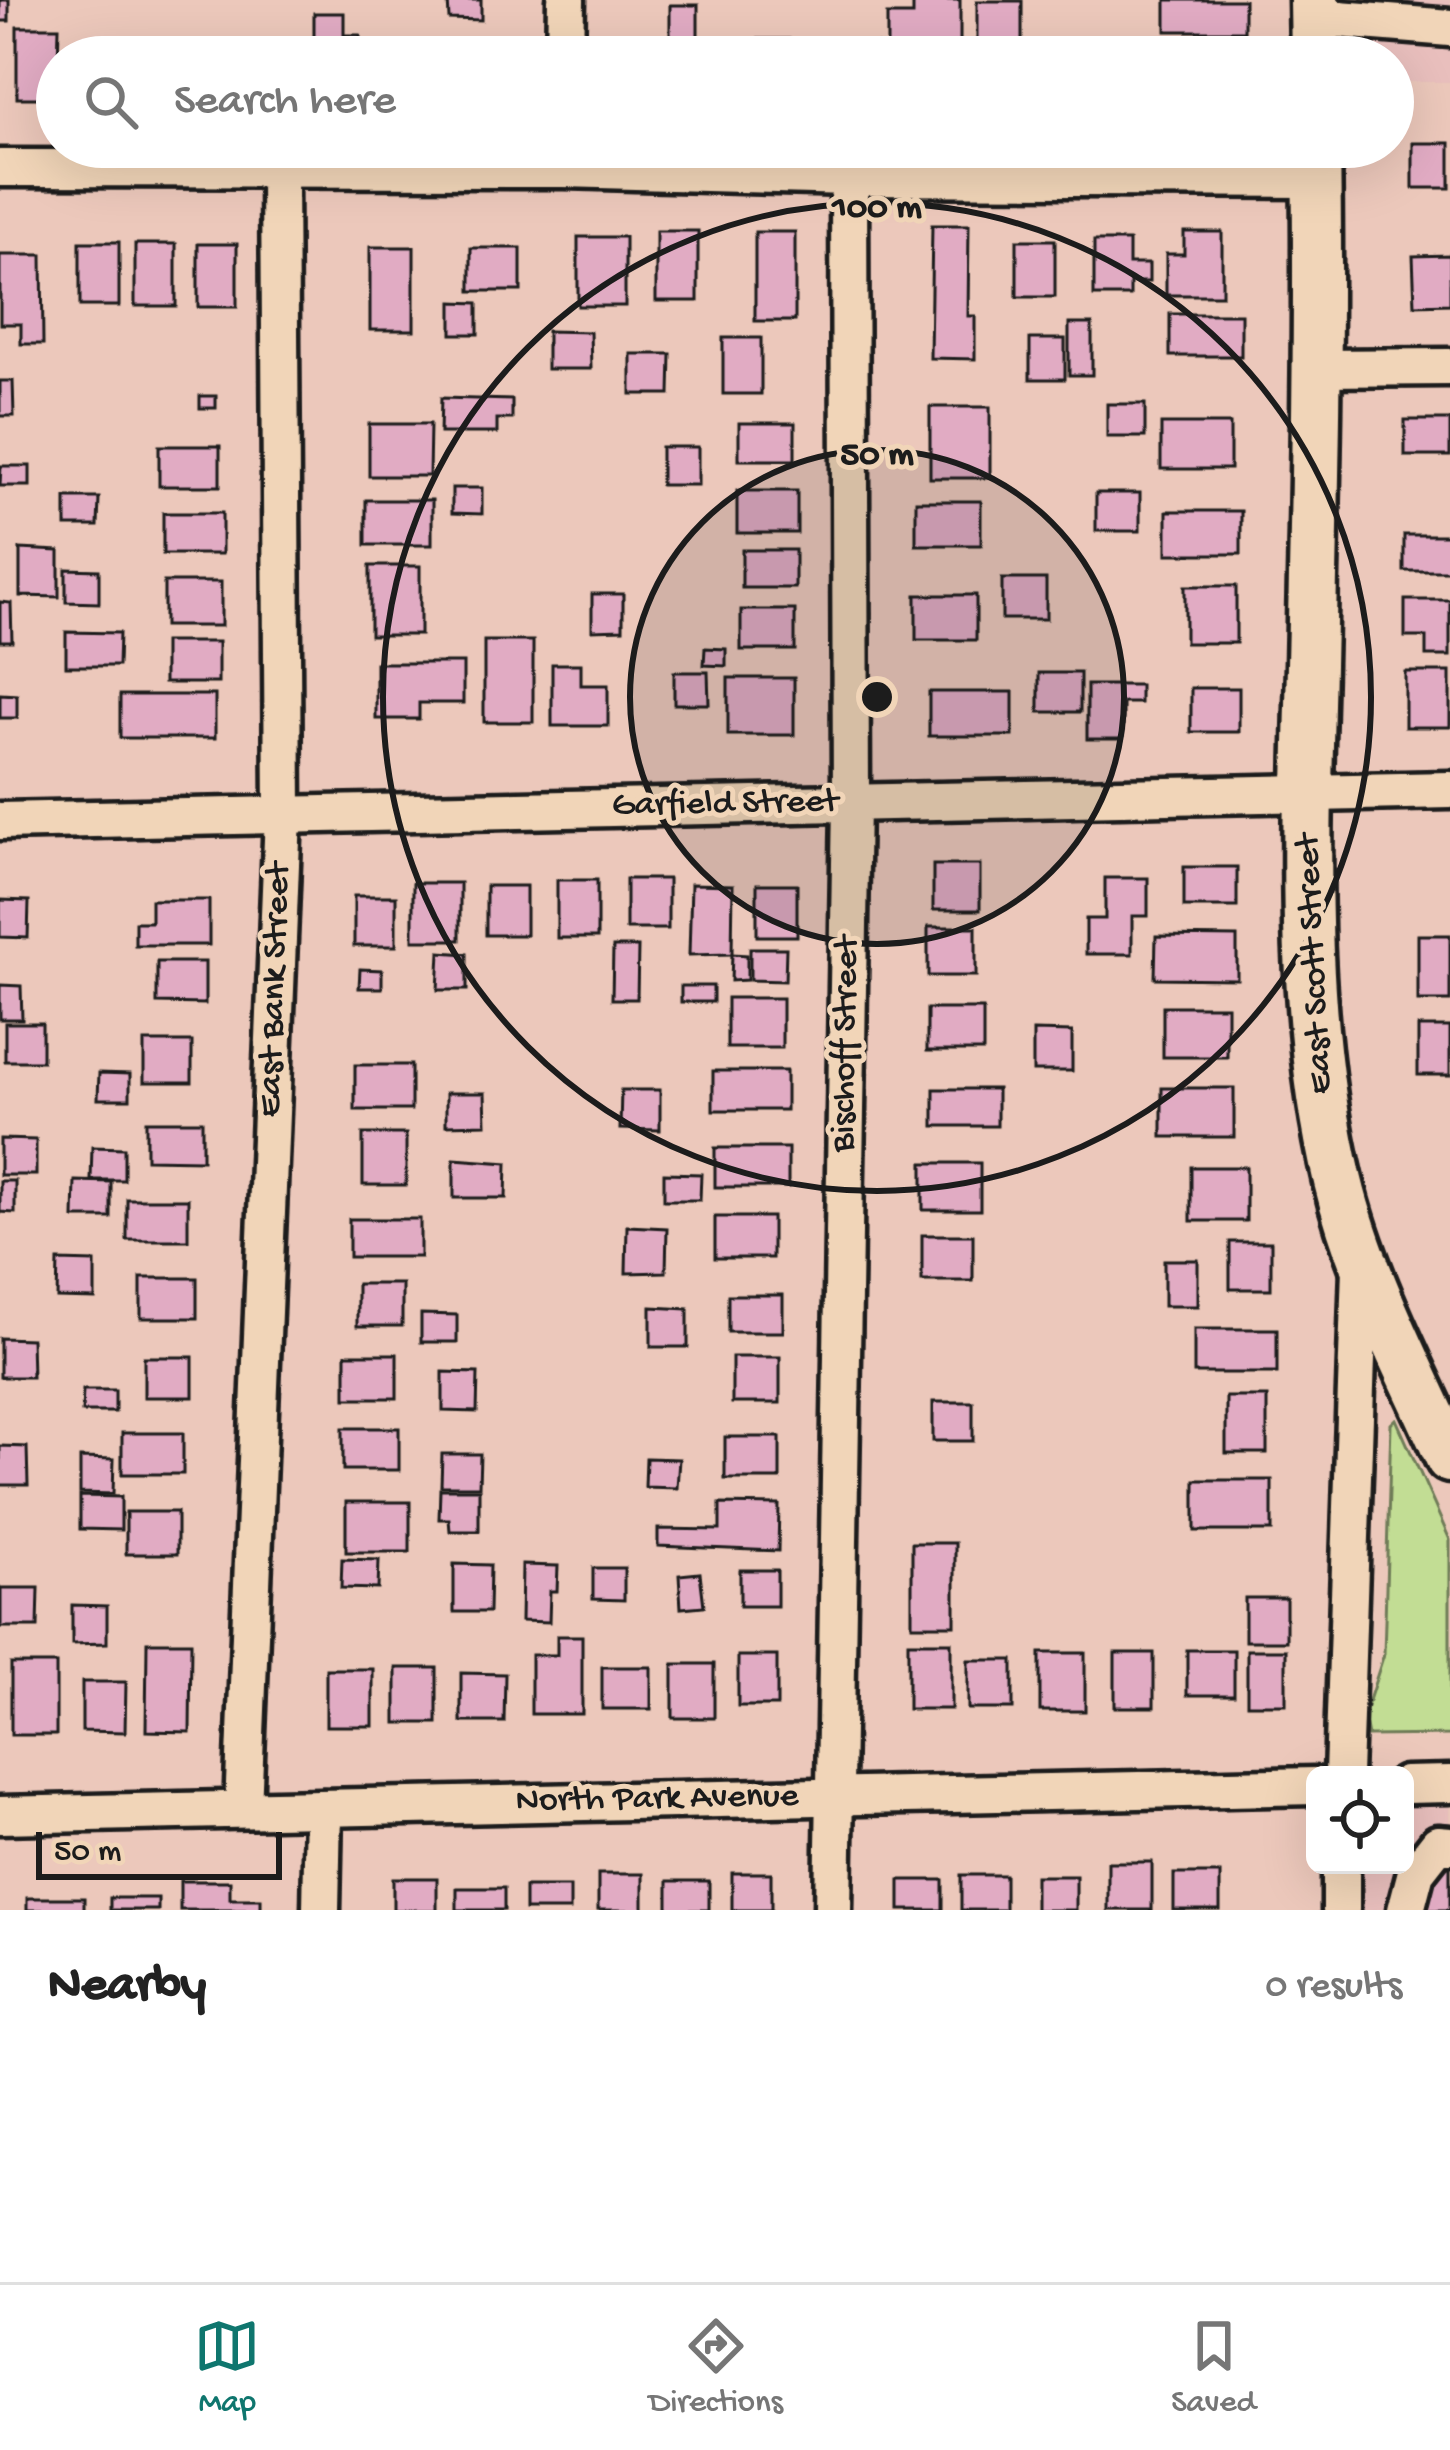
<!DOCTYPE html>
<html lang="en">
<head>
<meta charset="utf-8">
<style>
  body { margin:0; font-family:"Gochi Hand",sans-serif; background:#f2f2f2; color:#222 }
  .controls { position:absolute; right:36px; bottom:36px; display:grid; overflow:hidden; border-radius:18px; box-shadow:0 12px 48px #0002 }
  .controls button { width:108px; height:108px; display:grid; place-items:center; padding:0; border:0; border-bottom:3px solid #e0e0e0; background:#fff; color:#222; font:60px sans-serif }
  .scale { position:absolute; left:36px; bottom:30px; width:246px; box-sizing:border-box; padding-left:12px; border:6px solid #1c1c1c; border-top:0; font-size:33px; line-height:42px; white-space:nowrap; color:#1c1c1c; -webkit-text-stroke:9px #f1d5b8; paint-order:stroke }
  .list { margin:0; padding:0; list-style:none }
  h2 { display:flex; justify-content:space-between; align-items:center; height:156px; margin:0; padding:0 48px; font-size:51px }
  h2 small { font-size:39px; font-weight:400; color:#767676 }
  .icon { flex:none; width:66px; height:66px; fill:none; stroke:currentColor; stroke-width:2; stroke-linecap:round; stroke-linejoin:round }
  .map { position:relative; flex:none; width:1450px; height:1910px; overflow:hidden }
  .search { position:absolute; background:#fff; box-shadow:0 12px 48px #0002; left:36px; right:36px; top:36px; height:132px; display:flex; align-items:center; gap:30px; box-sizing:border-box; padding:0 42px; border-radius:66px; color:#767676; font-size:45px }
  .sheet { height:372px; background:#fff }
  nav { display:flex; justify-content:space-around; align-items:center; box-sizing:border-box; height:168px; border-top:3px solid #e0e0e0; background:#fff; font-size:33px; color:#767676 }
  nav a { display:grid; justify-items:center; gap:6px }
  nav .on { color:#0f766e }
  .map>svg:first-child { display:block }
  .built { fill:#e9bfbd }
  .green { fill:#c2dd94; stroke:#6f7c58; stroke-width:3 }
  .building { fill:#e1abc3; stroke:#1c1c1c; stroke-width:3 }
  .lines { fill:none; stroke-linecap:round; stroke-linejoin:round }
  .minor-casing { stroke:#1c1c1c; stroke-width:45 }
  .major-casing { stroke:#1c1c1c; stroke-width:57 }
  .minor { stroke:#f1d5b8; stroke-width:36 }
  .major { stroke:#f1d5b8; stroke-width:48 }
  .ring { fill:none; stroke:#1c1c1c; stroke-width:6 }
  .labels { text-anchor:middle; dominant-baseline:central; stroke-width:10; stroke-linejoin:round; paint-order:stroke }
  .street-label { font-size:36px; fill:#1c1c1c; stroke:#f1d5b8 }
  .centre { fill:#1c1c1c; stroke:#f1d5b8; stroke-width:6 }
  .ring-label { font-size:36px; text-anchor:middle; font-weight:bold; fill:#1c1c1c; stroke:#f1d5b8; stroke-width:10; stroke-linejoin:round; paint-order:stroke }
</style>
</head>
<body>
<div class="map">
<svg width="1450" height="1910" viewBox="0 0 1450 1910">
  <rect width="100%" height="100%" fill="#ecc8bb"/>
  <filter id="ink" filterUnits="userSpaceOnUse"><feTurbulence type="fractalNoise" baseFrequency=".00833" numOctaves="2"/><feDisplacementMap in="SourceGraphic" scale="24" xChannelSelector="R" yChannelSelector="G"/><feConvolveMatrix kernelMatrix="1 2 1 2 8 2 1 2 1" color-interpolation-filters="sRGB"/></filter>
  <g filter="url(#ink)">
    <g class="built">
      <polygon points="1314,0 1450,0 1450,82 1393,82 1393,57 1315,57"/>
      <polygon points="1450,1784 1450,1910 1341,1910 1341,1865 1405,1865 1405,1785"/>
    </g>
    <polygon class="green" points="1396,1419 1450,1540 1450,1735 1368,1736 1364,1716 1384,1654 1391,1424"/>
    <g class="building">
      <rect x="0" y="0" width="9" height="21"/>
      <polygon points="448,0 481,0 481,20 449,19"/>
      <polygon points="913,0 960,0 960,54 887,57 887,15 913,15"/>
      <rect x="1166" y="0" width="78" height="31"/>
      <polygon points="977,1 1022,1 1022,45 1056,45 1056,57 1019,57 1019,50 977,50"/>
      <rect x="670" y="5" width="28" height="52"/>
      <polygon points="314,13 344,13 344,35 360,35 360,57 314,57"/>
      <polygon points="17,27 59,27 57,98 17,98"/>
      <rect x="721" y="39" width="68" height="18"/>
      <rect x="447" y="41" width="56" height="16"/>
      <rect x="138" y="43" width="39" height="14"/>
      <rect x="255" y="44" width="41" height="13"/>
      <rect x="799" y="44" width="77" height="13"/>
      <rect x="377" y="45" width="39" height="12"/>
      <rect x="76" y="48" width="45" height="9"/>
      <rect x="195" y="49" width="44" height="8"/>
      <rect x="1413" y="143" width="37" height="45"/>
      <polygon points="932,225 969,225 968,316 975,316 975,359 930,358"/>
      <rect x="656" y="231" width="42" height="70"/>
      <rect x="755" y="232" width="40" height="89"/>
      <polygon points="1184,232 1222,232 1222,295 1166,295 1166,254 1184,254"/>
      <rect x="578" y="237" width="47" height="69"/>
      <rect x="1017" y="240" width="38" height="57"/>
      <polygon points="1094,241 1129,241 1129,264 1149,264 1149,282 1130,282 1130,296 1094,296"/>
      <rect x="80" y="242" width="39" height="64"/>
      <rect x="135" y="244" width="41" height="62"/>
      <rect x="198" y="244" width="39" height="63"/>
      <rect x="370" y="247" width="44" height="83"/>
      <rect x="471" y="248" width="50" height="43"/>
      <polygon points="0,255 42,255 43,344 21,344 21,324 0,324"/>
      <polygon points="1450,255 1450,304 1415,305 1413,256"/>
      <polygon points="452,302 478,303 478,334 452,334"/>
      <rect x="1170" y="314" width="71" height="42"/>
      <rect x="1069" y="324" width="23" height="51"/>
      <polygon points="547,331 590,332 591,369 547,369"/>
      <rect x="723" y="338" width="38" height="56"/>
      <rect x="1030" y="339" width="35" height="40"/>
      <polygon points="631,354 671,354 670,394 631,394"/>
      <polygon points="0,381 13,381 14,416 0,416"/>
      <rect x="200" y="396" width="16" height="12"/>
      <polygon points="441,398 512,400 512,419 497,419 497,433 440,433"/>
      <rect x="1107" y="404" width="38" height="33"/>
      <rect x="930" y="407" width="60" height="71"/>
      <rect x="1405" y="420" width="45" height="36"/>
      <rect x="739" y="423" width="56" height="37"/>
      <polygon points="369,424 430,424 429,476 369,476"/>
      <rect x="1161" y="424" width="69" height="45"/>
      <rect x="159" y="446" width="61" height="40"/>
      <rect x="661" y="447" width="37" height="38"/>
      <polygon points="1,466 30,466 30,486 0,486"/>
      <polygon points="452,488 482,488 482,514 452,513"/>
      <rect x="737" y="491" width="60" height="42"/>
      <rect x="1096" y="493" width="44" height="38"/>
      <polygon points="66,498 99,498 98,526 66,526"/>
      <rect x="366" y="500" width="66" height="45"/>
      <rect x="916" y="501" width="65" height="44"/>
      <rect x="1167" y="511" width="74" height="43"/>
      <rect x="163" y="513" width="59" height="41"/>
      <rect x="1404" y="535" width="46" height="36"/>
      <polygon points="20,549 59,551 59,597 20,596"/>
      <rect x="742" y="550" width="53" height="38"/>
      <rect x="370" y="566" width="50" height="69"/>
      <polygon points="66,569 99,570 99,603 66,602"/>
      <rect x="1002" y="579" width="44" height="40"/>
      <rect x="164" y="582" width="57" height="44"/>
      <rect x="1185" y="586" width="51" height="57"/>
      <polygon points="592,594 623,594 623,629 592,630"/>
      <rect x="916" y="595" width="60" height="45"/>
      <polygon points="1405,600 1450,600 1450,656 1426,656 1426,637 1405,637"/>
      <polygon points="0,602 11,603 12,641 0,641"/>
      <rect x="741" y="610" width="54" height="40"/>
      <polygon points="66,632 119,633 118,666 66,666"/>
      <rect x="484" y="641" width="49" height="81"/>
      <rect x="164" y="642" width="54" height="41"/>
      <polygon points="705,648 726,649 726,666 704,665"/>
      <polygon points="376,663 463,663 463,703 419,703 419,719 376,719"/>
      <polygon points="552,664 581,664 581,685 608,685 608,726 552,726"/>
      <polygon points="674,672 708,672 709,704 674,704"/>
      <rect x="1405" y="672" width="45" height="55"/>
      <rect x="1039" y="673" width="41" height="39"/>
      <rect x="728" y="678" width="66" height="57"/>
      <polygon points="1087,685 1140,685 1140,703 1123,703 1123,739 1087,739"/>
      <rect x="1191" y="688" width="48" height="44"/>
      <rect x="929" y="692" width="84" height="44"/>
      <polygon points="0,694 17,695 17,718 0,718"/>
      <rect x="120" y="695" width="95" height="43"/>
      <rect x="933" y="865" width="47" height="45"/>
      <rect x="1184" y="867" width="53" height="40"/>
      <polygon points="1105,878 1148,878 1148,916 1132,916 1132,954 1086,954 1086,919 1105,919"/>
      <rect x="626" y="879" width="42" height="50"/>
      <rect x="557" y="880" width="40" height="58"/>
      <rect x="413" y="883" width="47" height="57"/>
      <polygon points="691,884 733,885 732,954 689,955"/>
      <rect x="757" y="884" width="40" height="52"/>
      <rect x="486" y="886" width="40" height="49"/>
      <rect x="354" y="896" width="42" height="50"/>
      <polygon points="0,900 29,901 28,938 0,937"/>
      <polygon points="151,900 209,900 209,945 135,945 135,922 151,922"/>
      <rect x="928" y="927" width="48" height="49"/>
      <rect x="1418" y="935" width="32" height="66"/>
      <polygon points="1156,936 1237,937 1237,979 1155,978"/>
      <polygon points="613,947 638,947 637,999 612,999"/>
      <polygon points="750,948 786,948 785,981 750,980"/>
      <polygon points="440,952 467,954 467,990 438,990"/>
      <polygon points="732,954 747,955 747,980 731,981"/>
      <polygon points="157,962 205,962 205,1004 157,1003"/>
      <polygon points="360,969 382,970 382,988 359,988"/>
      <polygon points="0,985 21,986 22,1019 0,1019"/>
      <rect x="681" y="986" width="32" height="16"/>
      <rect x="727" y="998" width="55" height="50"/>
      <rect x="1163" y="1006" width="64" height="51"/>
      <rect x="927" y="1009" width="56" height="42"/>
      <rect x="5" y="1023" width="37" height="38"/>
      <rect x="1418" y="1027" width="32" height="48"/>
      <polygon points="1033,1031 1072,1032 1072,1071 1033,1071"/>
      <rect x="144" y="1042" width="48" height="40"/>
      <rect x="355" y="1065" width="56" height="45"/>
      <rect x="713" y="1071" width="73" height="39"/>
      <polygon points="99,1073 130,1074 130,1099 98,1099"/>
      <rect x="1162" y="1088" width="72" height="49"/>
      <rect x="934" y="1089" width="63" height="37"/>
      <polygon points="621,1090 660,1090 660,1130 620,1129"/>
      <polygon points="446,1093 485,1093 486,1124 446,1125"/>
      <polygon points="146,1121 202,1121 202,1160 146,1159"/>
      <rect x="363" y="1134" width="43" height="51"/>
      <polygon points="0,1139 36,1140 36,1175 0,1175"/>
      <polygon points="92,1147 124,1148 124,1180 91,1180"/>
      <rect x="715" y="1148" width="73" height="39"/>
      <polygon points="454,1159 507,1163 506,1198 454,1198"/>
      <rect x="923" y="1163" width="57" height="47"/>
      <rect x="1191" y="1167" width="55" height="54"/>
      <polygon points="664,1173 701,1174 700,1200 664,1200"/>
      <polygon points="0,1181 15,1181 15,1213 0,1212"/>
      <polygon points="75,1181 111,1182 111,1218 74,1218"/>
      <rect x="127" y="1199" width="61" height="41"/>
      <rect x="715" y="1217" width="57" height="41"/>
      <rect x="349" y="1219" width="71" height="38"/>
      <polygon points="627,1226 667,1228 666,1272 626,1273"/>
      <rect x="922" y="1235" width="51" height="46"/>
      <rect x="1230" y="1242" width="41" height="47"/>
      <rect x="1164" y="1260" width="34" height="46"/>
      <polygon points="58,1261 95,1262 95,1299 57,1298"/>
      <rect x="141" y="1278" width="56" height="40"/>
      <rect x="357" y="1284" width="45" height="42"/>
      <rect x="728" y="1295" width="55" height="37"/>
      <polygon points="651,1307 688,1309 688,1347 651,1347"/>
      <polygon points="421,1314 457,1315 457,1342 421,1342"/>
      <rect x="1194" y="1329" width="83" height="44"/>
      <polygon points="0,1338 31,1339 32,1377 0,1377"/>
      <rect x="346" y="1354" width="51" height="44"/>
      <rect x="144" y="1357" width="49" height="40"/>
      <rect x="732" y="1357" width="48" height="46"/>
      <polygon points="443,1372 478,1373 477,1412 443,1411"/>
      <polygon points="83,1390 115,1390 115,1412 82,1412"/>
      <rect x="1226" y="1397" width="41" height="56"/>
      <rect x="933" y="1402" width="40" height="39"/>
      <rect x="343" y="1428" width="56" height="42"/>
      <rect x="122" y="1433" width="61" height="41"/>
      <rect x="725" y="1437" width="55" height="42"/>
      <polygon points="0,1446 27,1447 28,1485 0,1485"/>
      <polygon points="442,1454 480,1454 479,1486 441,1486"/>
      <polygon points="80,1458 114,1459 113,1494 80,1493"/>
      <polygon points="646,1458 679,1459 677,1488 645,1487"/>
      <rect x="1195" y="1480" width="77" height="51"/>
      <polygon points="440,1489 479,1489 479,1531 450,1531 449,1519 439,1519"/>
      <polygon points="80,1496 121,1497 121,1530 80,1529"/>
      <rect x="346" y="1502" width="64" height="50"/>
      <polygon points="720,1504 779,1505 778,1551 658,1546 658,1529 720,1530"/>
      <rect x="126" y="1512" width="51" height="42"/>
      <rect x="912" y="1543" width="43" height="82"/>
      <polygon points="342,1559 379,1560 378,1589 341,1588"/>
      <polygon points="454,1564 490,1565 489,1612 454,1612"/>
      <polygon points="522,1565 558,1566 557,1591 550,1591 549,1622 521,1621"/>
      <polygon points="593,1568 624,1568 624,1600 593,1599"/>
      <rect x="740" y="1570" width="37" height="36"/>
      <polygon points="700,1573 704,1606 681,1608 679,1575"/>
      <polygon points="1,1588 39,1588 38,1627 1,1627"/>
      <rect x="1245" y="1598" width="41" height="43"/>
      <polygon points="72,1605 107,1606 107,1643 72,1644"/>
      <polygon points="557,1636 582,1636 582,1714 531,1714 531,1655 557,1655"/>
      <polygon points="147,1642 191,1642 190,1732 146,1731"/>
      <rect x="908" y="1642" width="43" height="67"/>
      <rect x="1187" y="1650" width="47" height="45"/>
      <rect x="1247" y="1650" width="39" height="54"/>
      <rect x="1040" y="1653" width="45" height="58"/>
      <rect x="1115" y="1653" width="39" height="54"/>
      <rect x="738" y="1656" width="39" height="50"/>
      <rect x="968" y="1660" width="45" height="49"/>
      <rect x="11" y="1664" width="45" height="71"/>
      <rect x="673" y="1664" width="41" height="54"/>
      <rect x="602" y="1667" width="49" height="42"/>
      <rect x="396" y="1668" width="41" height="55"/>
      <rect x="326" y="1669" width="47" height="57"/>
      <polygon points="461,1673 505,1674 504,1722 461,1722"/>
      <polygon points="82,1682 126,1682 125,1732 82,1731"/>
      <rect x="1108" y="1862" width="44" height="48"/>
      <polygon points="1427,1864 1450,1864 1450,1910 1426,1910"/>
      <rect x="732" y="1873" width="39" height="37"/>
      <rect x="598" y="1874" width="45" height="36"/>
      <rect x="1174" y="1874" width="46" height="36"/>
      <rect x="961" y="1875" width="44" height="35"/>
      <rect x="1035" y="1876" width="41" height="34"/>
      <rect x="393" y="1878" width="44" height="32"/>
      <rect x="900" y="1880" width="43" height="30"/>
      <polygon points="180,1881 230,1881 230,1899 261,1899 261,1910 180,1910"/>
      <rect x="668" y="1881" width="41" height="29"/>
      <rect x="525" y="1887" width="45" height="23"/>
      <rect x="457" y="1888" width="47" height="22"/>
      <rect x="27" y="1898" width="57" height="12"/>
      <rect x="110" y="1898" width="48" height="12"/>
    </g>
    <g class="lines">
      <defs>
        <g id="minor">
          <polyline points="1314,17 1450,28"/>
          <polyline points="565,57 566,0"/>
          <polyline points="0,168 564,169 849,177 1317,179"/>
          <polyline points="1318,368 1450,367"/>
          <polyline points="0,821 1450,790"/>
          <polyline points="1343,1775 1360,1268"/>
          <polyline points="1405,1785 1450,1784"/>
          <polyline points="243,1809 283,815 279,171"/>
          <polyline points="0,1815 1315,1786"/>
          <polyline points="321,1910 323,1808"/>
          <polyline points="833,1910 851,802 849,177"/>
          <polyline points="1341,1910 1341,1865"/>
          <polyline points="1406,1910 1416,1872 1438,1844 1450,1845"/>
        </g>
        <g id="major">
          <polyline points="1314,0 1315,57"/>
          <path d="M1316,147C1319,320 1315,492 1311,665C1307,835 1298,1014 1338,1181C1361,1277 1410,1368 1450,1458"/>
        </g>
      </defs>
      <use href="#minor" class="minor-casing"/>
      <use href="#major" class="major-casing"/>
      <use href="#minor" class="minor"/>
      <use href="#major" class="major"/>
    </g>
  </g>
  <circle cx="877" cy="697" r="247" fill="#1c1c1c" fill-opacity=".12"/>
  <g class="ring">
    <circle cx="877" cy="697" r="247"/>
    <circle cx="877" cy="697" r="494"/>
  </g>
  <g class="labels">
    <g class="street-label">
      <text transform="translate(725 805) rotate(-1)">Garfield Street</text>
      <text transform="translate(1316 964) rotate(-93)">East Scott Street</text>
      <text transform="translate(276 990) rotate(-88)">East Bank Street</text>
      <text transform="translate(847 1044) rotate(-89)">Bischoff Street</text>
      <text transform="translate(657 1800) rotate(-1)">North Park Avenue</text>
    </g>
  </g>
  <circle cx="877" cy="697" r="18" class="centre"/>
  <g class="ring-label">
    <text x="877" y="216">100 m</text>
    <text x="877" y="463">50 m</text>
  </g>
</svg>
<div class="controls">
<button><svg class="icon" aria-label="locate" viewBox="0 0 24 24"><circle cx="12" cy="12" r="6"/><path d="M12 2v4M12 18v4M2 12h4M18 12h4"/></svg></button>
</div>
<div class="scale">50 m</div>
<div class="search"><svg class="icon" aria-label="search" viewBox="0 0 24 24"><circle cx="10" cy="10" r="6"/><path d="M15 15l6 6"/></svg>Search here</div>
</div>
<section class="sheet">
<h2>Nearby<small>0 results</small></h2>
<ul class="list">
</ul>
</section>
<nav>
<a class="on"><svg class="icon" aria-label="map" viewBox="0 0 24 24"><path d="M3 6l6-2 6 2 6-2v14l-6 2-6-2-6 2zM9 4v14M15 6v14"/></svg>Map</a>
<a><svg class="icon" aria-label="directions" viewBox="0 0 24 24"><path d="M12 3l9 9-9 9-9-9zM9 14v-3h6M13 9l2 2-2 2"/></svg>Directions</a>
<a><svg class="icon" aria-label="saved" viewBox="0 0 24 24"><path d="M7 4h10v16l-5-4-5 4z"/></svg>Saved</a>
</nav>
</body>
</html>
